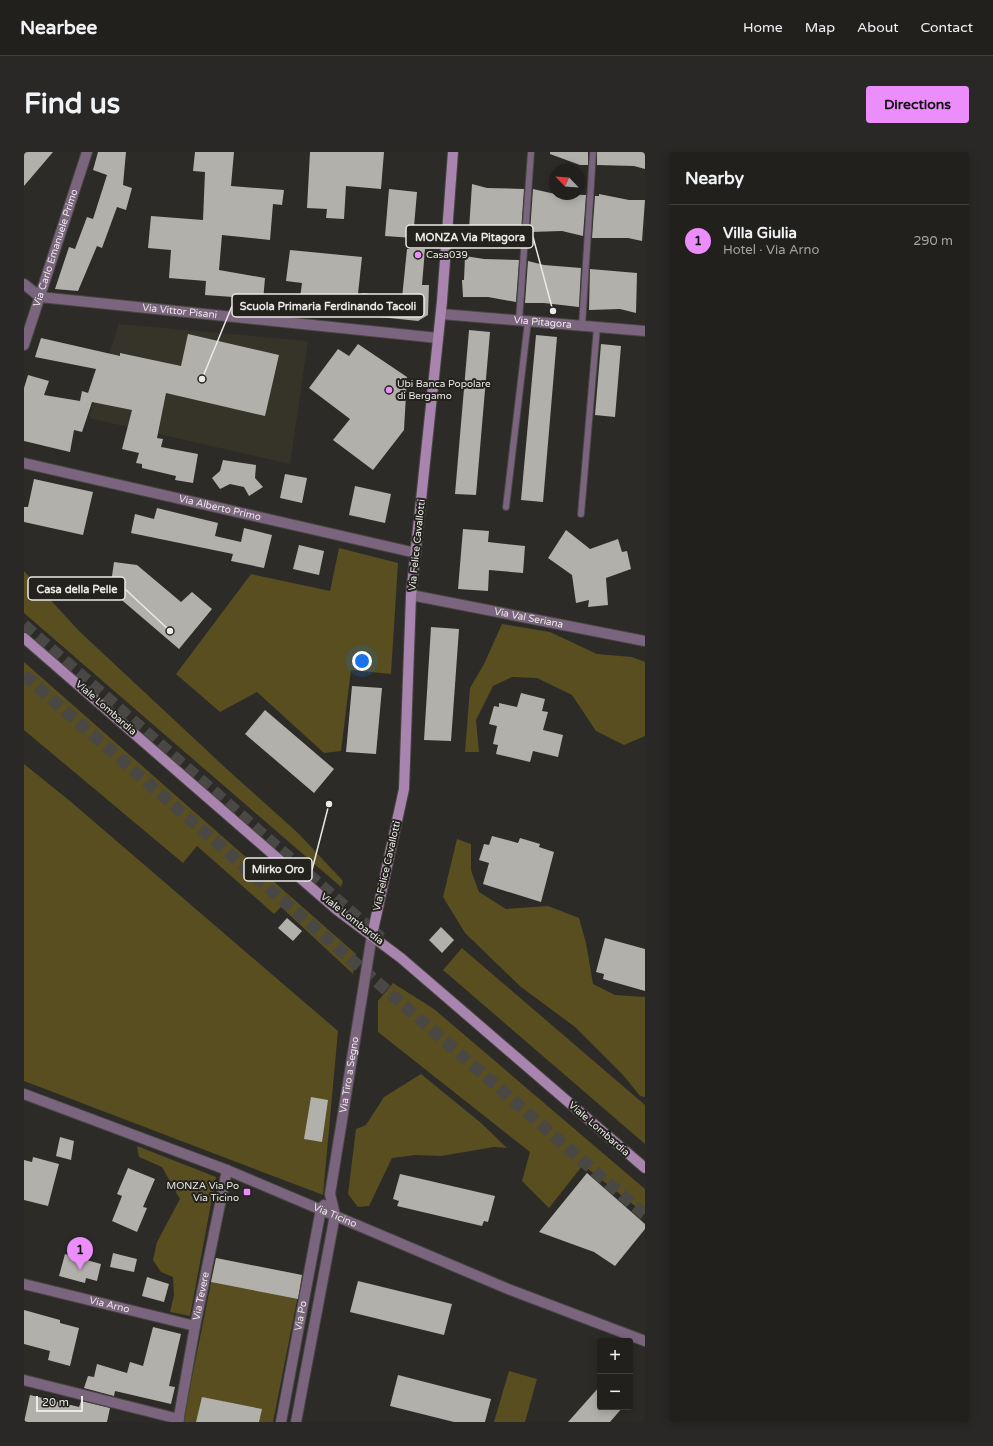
<!DOCTYPE html>
<html lang="en">
<head>
<meta charset="utf-8">
<style>
  body { margin:0; font-family:"Varela Round",sans-serif; background:#292826; color:#f1f3f6 }
  .controls { position:absolute; right:12px; bottom:12px; display:grid; overflow:hidden; border-radius:4px; box-shadow:0 2px 10px #0003 }
  .controls button { width:36px; height:36px; display:grid; place-items:center; padding:0; border:0; border-bottom:1px solid #3e3e3b; background:#21201d; color:#f1f3f6; font:20px sans-serif }
  .compass { position:absolute; left:525px; top:12px; width:36px; height:36px; border-radius:50%; background:#21201d; box-shadow:0 2px 10px #0003; rotate:295deg }
  .scale { position:absolute; left:12px; bottom:10px; width:47px; box-sizing:border-box; padding-left:4px; border:2px solid #ebeae7; border-top:0; font-size:11px; line-height:14px; white-space:nowrap; color:#ebeae7; -webkit-text-stroke:3px #23221d; paint-order:stroke }
  .you { position:absolute; left:338px; top:509px; width:14px; height:14px; margin:-10px; border:3px solid #fff; border-radius:50%; background:#1a73e8; box-shadow:0 0 0 6px #1a73e833 }
  .badge { display:grid; place-items:center; width:26px; height:26px; border-radius:50%; background:#eb8dfb; color:#111; font-size:13px; font-weight:700 }
  .pin { position:absolute; translate:-50% -33px; filter:drop-shadow(0 1px 2px #0008) }
  .pin::after { content:''; position:absolute; top:21px; width:14px; height:12px; background:inherit; clip-path:polygon(0 0,100% 0,50% 100%) }
  .list { margin:0; padding:0; list-style:none }
  h2 { display:flex; justify-content:space-between; align-items:center; height:52px; margin:0; padding:0 16px; font-size:17px }
  h2 small { font-size:13px; font-weight:400; color:#a2a3a4 }
  .list li { display:grid; grid-template-columns:26px 1fr auto; gap:12px; align-items:center; box-sizing:border-box; height:72px; padding:0 16px; border-top:1px solid #3e3e3b }
  .list b { display:block; font-size:15px; white-space:nowrap }
  .list p { margin:0; font-size:13px; white-space:nowrap; color:#a2a3a4 }
  .list em { font-size:13px; font-style:normal; color:#a2a3a4 }
  .map { position:relative; flex:none; width:621px; height:1270px; overflow:hidden; border-radius:4px }
  header { display:flex; align-items:center; gap:24px; box-sizing:border-box; height:56px; padding:0 20px; background:#21201d; border-bottom:1px solid #3e3e3b }
  header strong { font-size:19px }
  nav { display:flex; gap:22px; margin-inline-start:auto; font-size:14px }
  .intro { display:flex; align-items:center; justify-content:space-between; box-sizing:border-box; height:96px; padding:0 24px }
  h1 { margin:0; font-size:28px }
  .button { padding:10px 18px; border-radius:4px; background:#eb8dfb; color:#111; font-size:14px; font-weight:700 }
  main { display:flex; gap:24px; padding:0 24px }
  aside { flex:1; background:#21201d; border-radius:4px; box-shadow:0 2px 10px #0003 }
  .map>svg:first-child { display:block }
  .built { fill:#363429 }
  .green { fill:#584e1f }
  .building { fill:#b1b0aa }
  .lines { fill:none; stroke-linecap:round; stroke-linejoin:round }
  .highway-tunnel { stroke:#494844; stroke-width:12; stroke-dasharray:12 6; stroke-linecap:butt }
  .lane-casing { stroke:#474642; stroke-width:8 }
  .street-casing { stroke:#474642; stroke-width:12 }
  .secondary-casing { stroke:#474642; stroke-width:12 }
  .lane { stroke:#7b647e; stroke-width:6 }
  .street { stroke:#7b647e; stroke-width:10 }
  .secondary { stroke:#a884ae; stroke-width:10 }
  .poi-dot { fill:#eb8dfb; stroke:#23221d; stroke-width:1.5 }
  .labels { text-anchor:middle; dominant-baseline:central; stroke-width:4; stroke-linejoin:round; paint-order:stroke }
  .street-label { font-size:10px; fill:#ebeae7; stroke:#23221d }
  .poi-label { font-size:10px; fill:#ebeae7; stroke:#23221d; text-anchor:start }
  .leader { fill:none; stroke:#ebeae7; stroke-width:1.5 }
  .callout-dot { fill:#ebeae7; stroke:#23221d; stroke-width:1.5 }
  .callout { fill:#23221d; stroke:#ebeae7; stroke-width:1.5 }
  .callout-label { font-size:11px; text-anchor:middle; font-weight:bold; fill:#ebeae7 }
</style>
</head>
<body>
<header>
<strong>Nearbee</strong>
<nav><a>Home</a><a>Map</a><a>About</a><a>Contact</a></nav>
</header>
<div class="intro"><h1>Find us</h1><a class="button">Directions</a></div>
<main>
<div class="map">
<svg width="621" height="1270" viewBox="0 0 621 1270">
  <rect width="100%" height="100%" fill="#2c2b27"/>
  <polygon class="built" points="95,172 284,189 266,312 65,266"/>
  <g class="green">
    <polygon points="315,396 374,411 367,522 327,518 317,599 300,601 233,540 196,560 152,522 227,422 306,439"/>
    <polygon points="0,419 55,479 206,620 274,681 319,729 317,735 0,461"/>
    <polygon points="478,472 526,480 573,502 608,505 621,510 621,584 600,593 572,579 548,543 513,526 488,525 469,534 452,568 455,600 441,600 446,536 460,512"/>
    <polygon points="0,510 332,802 329,822 257,755 250,762 173,694 159,711 0,578"/>
    <polygon points="0,612 46,649 314,879 299,1043 0,929"/>
    <polygon points="433,687 447,692 447,718 455,740 482,757 524,754 555,766 562,791 569,832 591,843 621,845 621,945 616,944 599,923 551,875 497,835 441,781 419,745"/>
    <polygon points="438,796 621,953 621,992 419,818"/>
    <polygon points="369,831 410,857 621,1037 621,1062 559,1013 525,1056 498,1029 506,1000 354,880 354,849"/>
    <polygon points="397,922 457,971 483,996 470,995 417,1004 391,1003 368,1006 345,1054 334,1055 324,1042 332,977 342,973 360,945"/>
    <polygon points="113,994 192,1025 166,1164 146,1160 150,1143 149,1125 137,1120 129,1108 133,1090 156,1047 138,1015 115,1005"/>
    <polygon points="192,1106 278,1123 249,1270 159,1270"/>
    <polygon points="485,1219 513,1227 501,1270 470,1270"/>
  </g>
  <g class="building">
    <polygon points="0,0 29,0 0,34"/>
    <polygon points="74,0 102,0 99,33 108,36 102,58 93,55 78,96 73,94 54,139 31,137 45,95 51,97 63,65 69,67 83,23 69,18"/>
    <polygon points="171,0 210,0 207,34 260,38 258,53 249,52 246,88 198,83 195,118 241,126 239,149 224,148 222,155 208,153 209,145 181,143 182,129 145,126 147,98 124,96 127,64 179,68 181,20 169,19"/>
    <polygon points="286,0 360,0 357,37 322,34 320,67 302,66 303,57 283,56"/>
    <polygon points="526,0 564,0 564,13 556,13 526,2"/>
    <polygon points="573,0 621,0 621,17 610,14 573,13"/>
    <polygon points="448,32 463,36 500,37 497,80 474,75 445,77"/>
    <polygon points="365,37 393,40 389,86 361,84"/>
    <polygon points="509,37 531,42 562,43 559,84 538,79 506,80"/>
    <polygon points="575,42 605,48 621,48 618,89 604,86 568,86 571,44 575,44"/>
    <polygon points="383,97 401,97 398,133 405,133 404,163 394,169 337,163 338,141 378,146"/>
    <polygon points="266,98 338,105 333,151 276,146 278,131 262,129"/>
    <polygon points="441,104 460,107 495,108 492,150 464,145 439,145 438,128 440,128"/>
    <polygon points="504,109 520,113 557,116 555,155 520,151 501,151"/>
    <polygon points="566,117 613,121 612,161 596,157 565,158"/>
    <polygon points="445,178 466,180 452,343 431,342"/>
    <polygon points="164,182 255,203 241,264 142,241 133,286 139,287 137,295 174,302 169,331 151,328 152,324 118,316 118,312 112,311 115,301 98,297 108,258 68,250 58,280 50,278 46,300 0,289 0,236 4,223 25,229 20,243 56,249 58,239 64,241 72,217 11,205 17,186 96,204 96,201 157,214"/>
    <polygon points="512,183 533,185 519,350 497,348"/>
    <polygon points="334,192 383,225 380,278 349,318 309,288 326,267 285,236 314,197 325,204"/>
    <polygon points="577,192 597,194 591,265 571,263"/>
    <polygon points="199,308 232,313 231,326 239,335 225,344 220,335 206,332 196,337 188,326 196,319"/>
    <polygon points="261,322 283,326 278,351 256,346"/>
    <polygon points="10,327 69,340 59,383 0,370 0,355 4,355"/>
    <polygon points="331,334 367,342 361,371 325,363"/>
    <polygon points="133,356 194,371 191,384 217,390 220,376 248,383 240,416 207,409 209,402 107,381 111,362 130,367"/>
    <polygon points="439,377 465,379 464,390 501,394 499,421 465,418 464,439 434,437"/>
    <polygon points="542,378 566,397 594,387 598,400 603,399 607,417 582,426 584,453 564,455 565,448 552,451 548,423 524,406"/>
    <polygon points="275,393 300,399 295,423 269,417"/>
    <polygon points="90,410 113,413 157,450 168,440 188,457 155,497 86,438"/>
    <polygon points="407,475 435,477 427,589 400,588"/>
    <polygon points="328,534 358,536 352,602 322,600"/>
    <polygon points="497,541 521,547 518,559 524,560 519,578 539,583 534,605 509,599 506,610 472,602 474,593 469,592 473,574 465,572 470,554 475,555 475,551 493,555"/>
    <polygon points="241,558 310,617 290,641 221,582"/>
    <polygon points="468,684 494,691 496,686 516,692 515,695 530,700 517,750 459,732 465,711 455,708 460,692 465,693"/>
    <polygon points="263,766 278,779 269,789 254,776"/>
    <polygon points="417,775 430,788 418,801 405,788"/>
    <polygon points="581,786 621,797 621,839 579,827 580,822 572,820"/>
    <polygon points="287,945 304,948 298,990 280,987"/>
    <polygon points="36,985 50,989 47,1008 32,1004"/>
    <polygon points="9,1005 35,1012 24,1054 0,1048 0,1008 8,1010"/>
    <polygon points="104,1016 131,1027 119,1055 123,1056 113,1080 88,1069 98,1044 93,1042"/>
    <polygon points="563,1021 621,1072 621,1077 591,1114 570,1100 515,1080"/>
    <polygon points="376,1022 471,1044 464,1070 460,1069 458,1074 373,1054 375,1049 369,1047"/>
    <polygon points="89,1101 113,1107 110,1120 86,1115"/>
    <polygon points="41,1102 77,1112 73,1129 62,1126 61,1131 35,1124"/>
    <polygon points="192,1106 278,1123 274,1147 187,1130"/>
    <polygon points="123,1125 145,1132 140,1150 118,1144"/>
    <polygon points="334,1129 428,1152 420,1183 326,1160"/>
    <polygon points="0,1158 36,1168 36,1171 55,1176 46,1214 24,1208 26,1199 0,1192"/>
    <polygon points="129,1175 157,1182 145,1234 151,1235 147,1252 91,1239 90,1244 60,1236 64,1224 70,1225 73,1212 103,1221 106,1210 119,1214"/>
    <polygon points="374,1223 467,1247 461,1270 430,1270 366,1254"/>
    <polygon points="576,1234 576,1255 599,1255 586,1270 544,1270"/>
    <polygon points="6,1243 55,1255 57,1249 86,1256 83,1270 0,1270"/>
    <polygon points="178,1245 238,1257 235,1270 172,1270"/>
  </g>
  <g class="lines">
    <g class="highway-tunnel">
      <polyline points="0,473 357,786"/>
      <polyline points="0,523 621,1063"/>
    </g>
    <defs>
      <g id="lane">
        <polyline points="495,169 507,0"/>
        <polyline points="558,174 569,0"/>
        <polyline points="482,355 504,169"/>
        <polyline points="557,362 573,175"/>
      </g>
      <g id="street">
        <path id="s1" d="M0,132L16,145L414,186"/>
        <path id="s2" d="M417,162L621,179"/>
        <path id="s3" d="M0,193L63,0"/>
        <path id="s4" d="M0,311L392,401"/>
        <path id="s5" d="M387,443L621,489"/>
        <path id="s6" d="M0,942L203,1018L484,1137L621,1189"/>
        <path id="s7" d="M0,1132L171,1174"/>
        <polyline points="0,1228 155,1267"/>
        <path id="s8" d="M154,1270L171,1174L203,1018"/>
        <path id="s9" d="M257,1270L297,1057L300,1053"/>
        <path id="s10" d="M272,1270L311,1063L306,1042L348,783"/>
      </g>
      <g id="secondary">
        <polyline points="0,486 313,758 377,806 621,1016"/>
        <polyline points="348,783 380,637 387,443 418,149 429,0"/>
      </g>
    </defs>
    <use href="#lane" class="lane-casing"/>
    <use href="#street" class="street-casing"/>
    <use href="#secondary" class="secondary-casing"/>
    <use href="#lane" class="lane"/>
    <use href="#street" class="street"/>
    <use href="#secondary" class="secondary"/>
  </g>
  <g class="poi-dot">
    <circle cx="394" cy="103" r="4"/>
    <circle cx="365" cy="238" r="4"/>
    <rect x="219" y="1036" width="8" height="8" rx="2"/>
  </g>
  <g class="labels">
    <g class="street-label">
      <text stroke="none"><textPath href="#s3" startOffset="102">Via Carlo Emanuele Primo</textPath></text>
      <text stroke="none"><textPath href="#s1" startOffset="161">Via Vittor Pisani</textPath></text>
      <text stroke="none"><textPath href="#s2" startOffset="102">Via Pitagora</textPath></text>
      <text stroke="none"><textPath href="#s4" startOffset="201">Via Alberto Primo</textPath></text>
      <text transform="translate(393 393) rotate(-84)">Via Felice Cavallotti</text>
      <text stroke="none"><textPath href="#s5" startOffset="120">Via Val Seriana</textPath></text>
      <text transform="translate(82 556) rotate(41)">Viale Lombardia</text>
      <text transform="translate(363 714) rotate(-77)">Via Felice Cavallotti</text>
      <text transform="translate(328 767) rotate(38)">Viale Lombardia</text>
      <text stroke="none"><textPath href="#s10" startOffset="353">Via Tiro a Segno</textPath></text>
      <text transform="translate(575 977) rotate(41)">Viale Lombardia</text>
      <text stroke="none"><textPath href="#s6" startOffset="334">Via Ticino</textPath></text>
      <text stroke="none"><textPath href="#s8" startOffset="128">Via Tevere</textPath></text>
      <text stroke="none"><textPath href="#s7" startOffset="88">Via Arno</textPath></text>
      <text stroke="none"><textPath href="#s9" startOffset="108">Via Po</textPath></text>
    </g>
    <g class="poi-label">
      <text x="402" y="103">Casa039</text>
      <text x="373" y="232">Ubi Banca Popolare<tspan x="373" dy="12">di Bergamo</tspan></text>
      <text x="215" y="1034" text-anchor="end">MONZA Via Po<tspan x="215" dy="12">Via Ticino</tspan></text>
    </g>
  </g>
  <path class="leader" d="M529 159L509 85M178 227L208 154M146 479L101 437M305 652L288 718"/>
  <g class="callout-dot">
    <circle cx="529" cy="159" r="4"/>
    <circle cx="178" cy="227" r="4"/>
    <circle cx="146" cy="479" r="4"/>
    <circle cx="305" cy="652" r="4"/>
  </g>
  <g class="callout">
    <rect x="382" y="73" width="127" height="23" rx="4"/>
    <rect x="208" y="142" width="192" height="23" rx="4"/>
    <rect x="4" y="425" width="97" height="23" rx="4"/>
    <rect x="220" y="706" width="68" height="23" rx="4"/>
  </g>
  <g class="callout-label">
    <text x="446" y="89">MONZA Via Pitagora</text>
    <text x="304" y="158">Scuola Primaria Ferdinando Tacoli</text>
    <text x="53" y="441">Casa della Pelle</text>
    <text x="254" y="721">Mirko Oro</text>
  </g>
</svg>
<div class="controls">
<button>+</button>
<button>−</button>
</div>
<svg class="compass" viewBox="-18 -18 36 36"><path d="M0-13l5 13h-10z" fill="#e53935"/><path d="M0 13l5-13h-10z" fill="#a2a3a4"/></svg>
<div class="scale">20 m</div>
<div class="you"></div>
<div class="pin badge" style="left:56px;top:1118px">1</div>
</div>
<aside>
<h2>Nearby<small></small></h2>
<ul class="list">
<li><span class="badge">1</span><div><b>Villa Giulia</b><p>Hotel · Via Arno</p></div><em>290 m</em></li>
</ul>
</aside>
</main>
</body>
</html>
